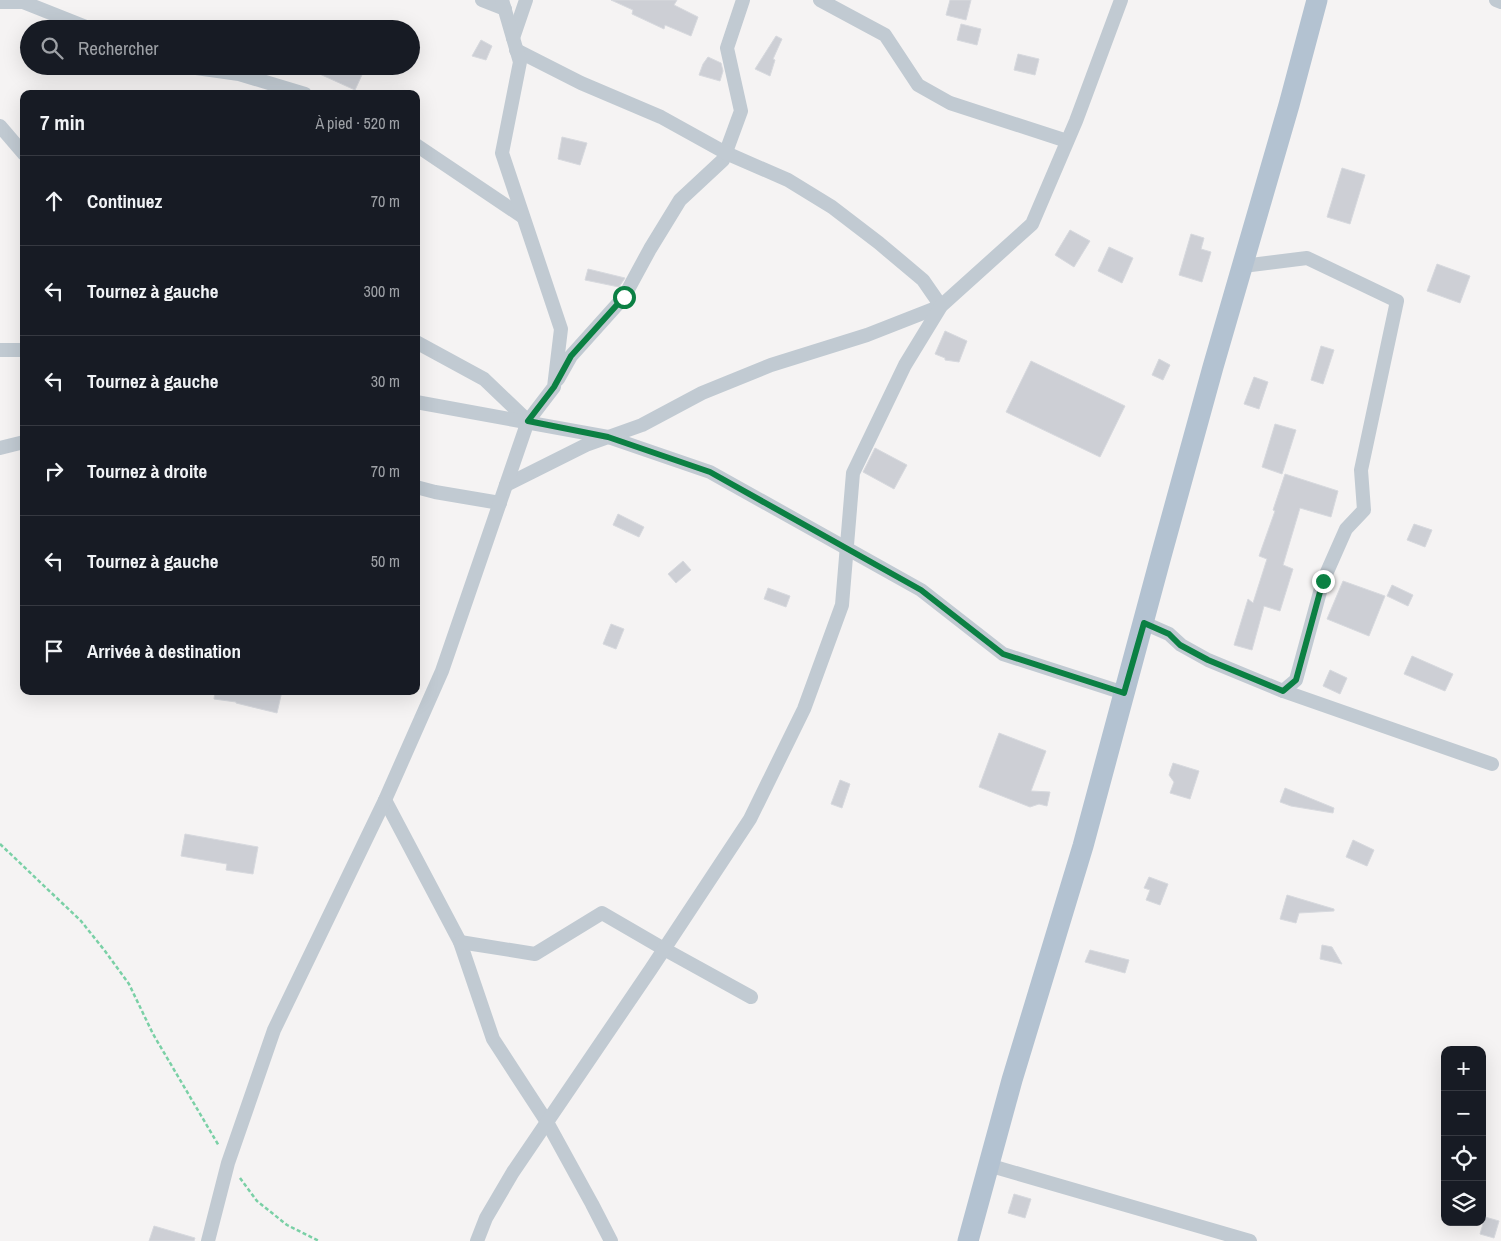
<!DOCTYPE html>
<html lang="fr">
<head>
<meta charset="utf-8">
<style>
  body { margin:0; font-family:"Archivo Narrow",sans-serif; background:#20242c; color:#f1f3f6 }
  .controls { position:absolute; right:15px; bottom:15px; display:grid; overflow:hidden; border-radius:10px; box-shadow:0 5px 20px #0002 }
  .controls button { width:45px; height:45px; display:grid; place-items:center; padding:0; border:0; border-bottom:1px solid #363941; background:#171b24; color:#f1f3f6; font:25px sans-serif }
  .stop { position:absolute; width:15px; height:15px; margin:-11px; border:4px solid #0b8043; border-radius:50%; background:#fff }
  .stop.end { background:#0b8043; border-color:#fff; box-shadow:0 1px 5px #0008 }
  .list { margin:0; padding:0; list-style:none }
  h2 { display:flex; justify-content:space-between; align-items:center; height:65px; margin:0; padding:0 20px; font-size:21px }
  h2 small { font-size:16px; font-weight:400; color:#9ea1a6 }
  .list li { display:grid; grid-template-columns:32px 1fr auto; gap:15px; align-items:center; box-sizing:border-box; height:90px; padding:0 20px; border-top:1px solid #363941 }
  .list b { display:block; font-size:19px; white-space:nowrap }
  .list em { font-size:16px; font-style:normal; color:#9ea1a6 }
  .icon { flex:none; width:28px; height:28px; fill:none; stroke:currentColor; stroke-width:2; stroke-linecap:round; stroke-linejoin:round }
  .map { position:relative; flex:none; width:1501px; height:1241px; overflow:hidden }
  .search { position:absolute; background:#171b24; box-shadow:0 5px 20px #0002; left:20px; top:20px; width:400px; height:55px; display:flex; align-items:center; gap:12px; box-sizing:border-box; padding:0 18px; border-radius:28px; color:#9ea1a6; font-size:19px }
  .panel { position:absolute; background:#171b24; box-shadow:0 5px 20px #0002; left:20px; top:90px; width:400px; height:605px; border-radius:10px }
  .map>svg:first-child { display:block }
  .building { fill:#cdcfd5; stroke:#d7d9de }
  .lines { fill:none; stroke-linecap:round; stroke-linejoin:round }
  .path { stroke:#7ad0a6; stroke-width:2.5; stroke-dasharray:4 2.5; stroke-linecap:butt }
  .minor { stroke:#c1cad2; stroke-width:14 }
  .primary { stroke:#b3c2d1; stroke-width:21 }
  .route { stroke:#0b8043; stroke-width:6 }
</style>
</head>
<body>
<div class="map">
<svg width="1501" height="1241" viewBox="0 0 1501 1241">
  <rect width="100%" height="100%" fill="#f5f3f3"/>
  <g class="building">
    <polygon points="611,0 677,0 674,5 698,17 691,36 665,25 664,29 632,14 633,10"/>
    <polygon points="950,0 971,0 966,20 946,15"/>
    <polygon points="961,24 981,29 977,45 957,40"/>
    <polygon points="776,36 782,39 773,59 775,60 770,76 755,69"/>
    <polygon points="481,40 492,46 486,60 472,56"/>
    <polygon points="1018,54 1039,59 1035,75 1014,70"/>
    <polygon points="708,57 721,63 723,71 720,81 699,75 703,64"/>
    <polygon points="302,66 334,66 345,72 348,66 366,66 355,90"/>
    <polygon points="562,137 587,143 580,165 558,159"/>
    <polygon points="1342,168 1365,175 1350,224 1327,217"/>
    <polygon points="1070,230 1090,241 1074,267 1055,255"/>
    <polygon points="1191,234 1204,238 1201,249 1211,252 1202,282 1179,275"/>
    <polygon points="1109,247 1133,258 1122,283 1098,271"/>
    <polygon points="1437,264 1470,276 1460,303 1427,291"/>
    <polygon points="588,269 625,278 619,287 585,280"/>
    <polygon points="945,331 967,341 959,362 945,360 945,358 935,354"/>
    <polygon points="1321,346 1334,350 1323,384 1311,380"/>
    <polygon points="1159,359 1170,365 1163,380 1152,375"/>
    <polygon points="1031,361 1125,406 1100,457 1006,412"/>
    <polygon points="1254,377 1268,382 1259,409 1244,404"/>
    <polygon points="1275,424 1296,430 1282,474 1262,467"/>
    <polygon points="875,448 907,465 894,489 863,472"/>
    <polygon points="1285,474 1338,491 1331,517 1300,508 1283,565 1293,569 1280,611 1264,606 1252,650 1234,645 1248,599 1253,603 1267,559 1259,556 1275,511 1273,510"/>
    <polygon points="618,514 644,527 639,537 613,525"/>
    <polygon points="1414,524 1432,530 1425,547 1407,540"/>
    <polygon points="683,561 691,570 676,583 668,574"/>
    <polygon points="1343,581 1385,596 1369,636 1327,619"/>
    <polygon points="1392,585 1413,595 1408,606 1387,596"/>
    <polygon points="768,588 790,596 786,607 764,599"/>
    <polygon points="611,624 624,629 616,649 603,644"/>
    <polygon points="1412,656 1453,674 1445,691 1404,674"/>
    <polygon points="1330,670 1347,678 1340,694 1323,686"/>
    <polygon points="215,691 282,691 277,713 236,703 236,702 214,699"/>
    <polygon points="999,733 1046,751 1031,791 1050,792 1047,806 1039,804 1030,807 979,787"/>
    <polygon points="1173,763 1199,771 1190,799 1170,793 1174,782 1169,775"/>
    <polygon points="840,780 850,784 842,808 831,804"/>
    <polygon points="1285,788 1334,808 1333,813 1291,806 1280,802"/>
    <polygon points="185,834 258,847 253,874 226,870 227,864 181,856"/>
    <polygon points="1353,840 1374,850 1367,866 1346,857"/>
    <polygon points="1149,877 1168,884 1160,905 1146,900 1150,890 1144,888"/>
    <polygon points="1287,895 1334,909 1334,911 1299,913 1296,923 1280,919"/>
    <polygon points="1322,945 1332,947 1342,964 1320,959"/>
    <polygon points="1090,950 1129,960 1125,973 1085,962"/>
    <polygon points="1014,1194 1031,1199 1025,1218 1008,1213"/>
    <polygon points="1485,1217 1499,1221 1494,1238 1480,1234"/>
    <polygon points="154,1226 195,1238 194,1241 149,1241"/>
  </g>
  <g class="lines">
    <g class="path">
      <polyline points="0,844 81,921 105,951 129,984 153,1034 219,1146"/>
      <polyline points="240,1178 257,1201 287,1225 319,1241"/>
    </g>
    <g class="minor">
      <polyline points="482,0 505,9"/>
      <polyline points="820,0 885,35 918,85 950,103 1067,141"/>
      <polyline points="1496,0 1501,2"/>
      <polyline points="0,2 23,2 91,29"/>
      <polyline points="513,38 526,0"/>
      <polyline points="182,66 239,74 305,94"/>
      <polyline points="0,126 24,154"/>
      <polyline points="416,145 523,217"/>
      <polyline points="416,342 484,379 528,421"/>
      <polyline points="0,350 24,350"/>
      <polyline points="558,379 571,356 624,297 650,249 680,200 723,160 741,111 727,48 743,0"/>
      <polyline points="416,402 608,437 710,472 921,590 1003,654 1124,693"/>
      <polyline points="0,448 24,442"/>
      <polyline points="506,485 586,445 642,425 702,393 771,365 867,335 941,306 923,280 879,243 832,207 788,180 726,153 661,117 581,83 516,50"/>
      <polyline points="416,487 435,492 500,503"/>
      <polyline points="1144,623 1169,634 1181,645 1208,660 1283,691 1296,680 1323,581 1346,529 1364,510 1361,470 1397,301 1307,258 1243,266"/>
      <polyline points="1283,691 1492,764"/>
      <polyline points="385,800 460,942 493,1039 547,1122 592,1204 611,1241"/>
      <polyline points="460,942 535,954 602,913 664,949 751,997"/>
      <polyline points="988,1165 1250,1241"/>
      <polyline points="208,1241 228,1163 274,1030 385,800 442,671 528,421 554,387 561,329 502,153 520,62 502,0"/>
      <polyline points="477,1241 486,1218 513,1172 651,969 750,819 804,709 842,605 853,473 905,365 941,306 1032,224 1076,121 1121,0"/>
    </g>
    <polyline class="primary" points="968,1241 1012,1080 1083,846 1161,556 1213,367 1289,105 1317,0"/>
  </g>
  <g class="lines">
    <polyline class="route" points="624,297 571,356 554,387 528,421 608,437 710,472 921,590 1003,654 1124,693 1144,623 1169,634 1180,645 1208,660 1283,691 1296,680 1323,581"/>
  </g>
</svg>
<div class="controls">
<button>+</button>
<button>−</button>
<button><svg class="icon" aria-label="locate" viewBox="0 0 24 24"><circle cx="12" cy="12" r="6"/><path d="M12 2v4M12 18v4M2 12h4M18 12h4"/></svg></button>
<button><svg class="icon" aria-label="layers" viewBox="0 0 24 24"><path d="M12 4l9 5-9 5-9-5zM3 14l9 5 9-5"/></svg></button>
</div>
<div class="stop" style="left:624px;top:297px"></div>
<div class="stop end" style="left:1323px;top:581px"></div>
<div class="search"><svg class="icon" aria-label="search" viewBox="0 0 24 24"><circle cx="10" cy="10" r="6"/><path d="M15 15l6 6"/></svg>Rechercher</div>
<section class="panel">
<h2>7 min<small>À pied · 520 m</small></h2>
<ul class="list">
<li><svg class="icon" aria-label="ahead" viewBox="0 0 24 24"><path d="M12 20V5M6 11l6-6 6 6"/></svg><div><b>Continuez</b></div><em>70 m</em></li>
<li><svg class="icon" aria-label="left" viewBox="0 0 24 24"><path d="M17 20v-9H6M10 6l-5 5 5 5"/></svg><div><b>Tournez à gauche</b></div><em>300 m</em></li>
<li><svg class="icon" aria-label="left" viewBox="0 0 24 24"><path d="M17 20v-9H6M10 6l-5 5 5 5"/></svg><div><b>Tournez à gauche</b></div><em>30 m</em></li>
<li><svg class="icon" aria-label="right" viewBox="0 0 24 24"><path d="M7 20v-9h11M14 6l5 5-5 5"/></svg><div><b>Tournez à droite</b></div><em>70 m</em></li>
<li><svg class="icon" aria-label="left" viewBox="0 0 24 24"><path d="M17 20v-9H6M10 6l-5 5 5 5"/></svg><div><b>Tournez à gauche</b></div><em>50 m</em></li>
<li><svg class="icon" aria-label="arrive" viewBox="0 0 24 24"><path d="M6 21V4h12l-3 4 3 4H6"/></svg><div><b>Arrivée à destination</b></div></li>
</ul>
</section>
</div>
</body>
</html>
